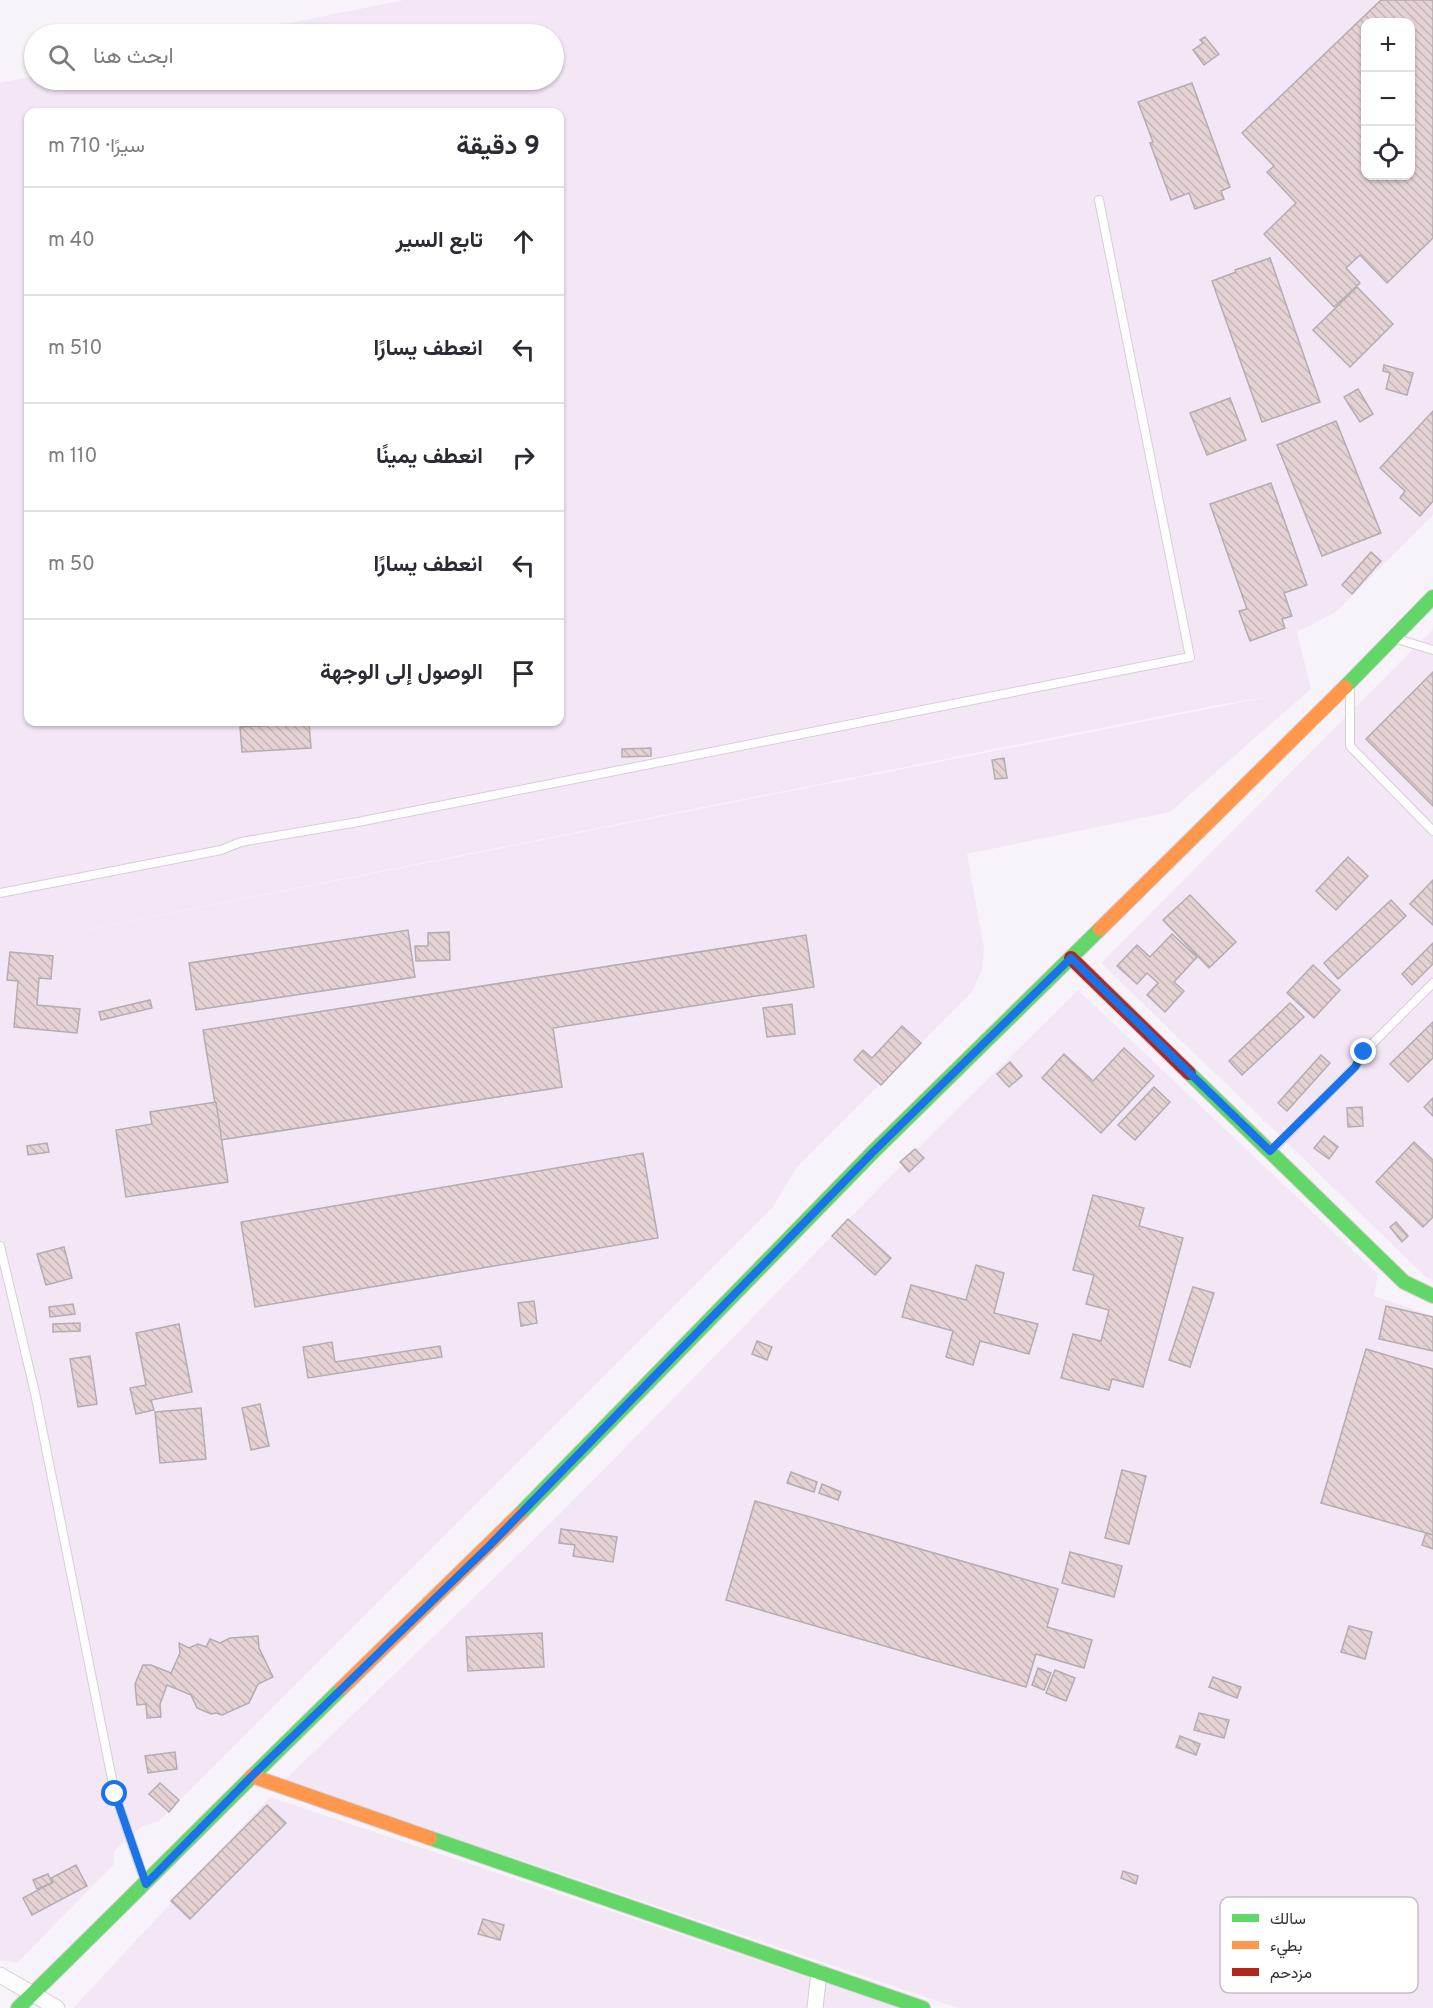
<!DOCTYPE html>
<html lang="ar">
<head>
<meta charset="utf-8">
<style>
  body { margin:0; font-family:Overpass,Vazirmatn,sans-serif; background:#f2f2f3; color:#2b2b33; direction:rtl }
  .controls { position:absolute; right:18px; top:18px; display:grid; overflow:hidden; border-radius:12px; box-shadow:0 2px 4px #0004 }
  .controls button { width:54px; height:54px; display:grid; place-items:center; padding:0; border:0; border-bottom:2px solid #e1e1e2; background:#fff; color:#2b2b33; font:30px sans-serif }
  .stop { position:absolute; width:18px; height:18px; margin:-14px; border:4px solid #1a73e8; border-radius:50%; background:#fff }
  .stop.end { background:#1a73e8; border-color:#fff; box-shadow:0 2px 6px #0008 }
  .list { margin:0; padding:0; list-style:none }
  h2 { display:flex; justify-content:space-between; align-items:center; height:78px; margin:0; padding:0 24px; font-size:26px }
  h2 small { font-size:20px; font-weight:400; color:#7c7c81 }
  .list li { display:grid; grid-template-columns:39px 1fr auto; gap:18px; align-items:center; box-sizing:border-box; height:108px; padding:0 24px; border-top:2px solid #e1e1e2 }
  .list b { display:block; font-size:22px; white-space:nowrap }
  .list em { font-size:20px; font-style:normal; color:#7c7c81 }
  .icon { flex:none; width:33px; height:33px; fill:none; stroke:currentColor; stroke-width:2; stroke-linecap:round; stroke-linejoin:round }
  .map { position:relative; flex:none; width:1433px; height:2008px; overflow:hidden; direction:ltr }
  .search { position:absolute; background:#fff; box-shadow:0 2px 4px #0004; left:24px; top:24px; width:540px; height:66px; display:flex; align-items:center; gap:15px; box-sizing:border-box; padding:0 21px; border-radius:33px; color:#7c7c81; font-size:22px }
  .panel { position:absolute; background:#fff; box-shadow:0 2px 4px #0004; left:24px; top:108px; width:540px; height:618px; border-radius:12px; direction:rtl }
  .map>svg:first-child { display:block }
  .built { fill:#f3e7f6; fill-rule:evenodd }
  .building { fill:url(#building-back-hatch); stroke:#b3adb0; stroke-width:1.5; fill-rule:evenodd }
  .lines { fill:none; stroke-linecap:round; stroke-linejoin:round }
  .lane-casing { stroke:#d4cfd4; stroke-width:10 }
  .street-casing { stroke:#d4cfd4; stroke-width:17 }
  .fast-casing { stroke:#d4cfd4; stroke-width:16 }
  .slow-casing { stroke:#d4cfd4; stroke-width:16 }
  .jam-casing { stroke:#d4cfd4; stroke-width:16 }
  .lane { stroke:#fefdfe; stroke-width:8 }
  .street { stroke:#fefdfe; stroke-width:15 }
  .fast { stroke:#63d668; stroke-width:14 }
  .slow { stroke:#ff974d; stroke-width:14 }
  .jam { stroke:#b3261e; stroke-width:14 }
  .route { stroke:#1a73e8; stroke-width:8 }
  .key { fill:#fff; stroke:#c2c1c3; stroke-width:1.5 }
  .key-label { font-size:16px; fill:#353036 }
</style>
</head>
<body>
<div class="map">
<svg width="1433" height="2008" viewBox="0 0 1433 2008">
  <defs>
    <pattern id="building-back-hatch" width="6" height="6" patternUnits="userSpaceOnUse" patternTransform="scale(1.5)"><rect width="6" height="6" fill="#e5d2d4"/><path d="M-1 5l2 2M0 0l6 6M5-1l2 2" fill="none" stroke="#c5b5b7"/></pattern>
  </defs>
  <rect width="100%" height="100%" fill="#f8f2fa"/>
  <g class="built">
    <path d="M404,0H1433V515L1336,612L1297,632L1311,689L1170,812L967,854L984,948L982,970L972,992L796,1168L773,1207L158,1822L141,1827L114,1851V1864L17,1963L0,1960V83L34,76V80H554V34H236ZM1366,22H1410V176H1366ZM28,112H560V722H28ZM1273,696L86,930H85L1212,706Z"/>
    <polygon points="1433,629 1433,1280 1428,1279 1101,963"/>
    <polygon points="1078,990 1378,1274 1374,1296 1433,1316 1433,2008 958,2008 285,1780 558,1516 935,1131"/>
    <polygon points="270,1797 899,2008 73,2008"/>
  </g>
  <g class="building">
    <path d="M1381,0H1433V238L1387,283L1360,255L1346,268L1360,283L1334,307L1264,234L1296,203L1267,172L1274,166L1242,133ZM1366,22H1410V176H1366Z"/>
    <polygon points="1205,37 1219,54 1204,65 1193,50 1203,43 1200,40"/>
    <polygon points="1192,83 1230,187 1221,191 1224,199 1195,209 1189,193 1171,200 1150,143 1153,142 1138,102"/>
    <polygon points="1270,258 1320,402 1262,422 1212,281 1236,272 1235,270"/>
    <polygon points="1357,287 1393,324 1350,367 1313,330"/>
    <polygon points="1384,365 1413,373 1407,395 1386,389 1390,373 1383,371"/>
    <polygon points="1358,389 1373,414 1360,422 1344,397"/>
    <polygon points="1230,398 1246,440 1207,455 1190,413"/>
    <polygon points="1433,411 1433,501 1420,516 1400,498 1405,491 1380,468"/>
    <polygon points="1336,421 1381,533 1322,556 1277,445"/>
    <polygon points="1271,483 1307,585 1284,593 1292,616 1282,619 1285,628 1250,641 1239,611 1247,609 1210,504"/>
    <polygon points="1371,552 1381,561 1352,594 1342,585"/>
    <polygon points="1433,672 1433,806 1366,739"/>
    <polygon points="309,723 311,748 242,752 240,727"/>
    <polygon points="651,748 651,756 622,757 622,749"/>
    <polygon points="1004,758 1007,778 995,779 992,760"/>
    <polygon points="1348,857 1368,876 1336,910 1316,891"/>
    <polygon points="1433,880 1433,925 1410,904"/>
    <polygon points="1190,895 1236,942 1209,968 1163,920"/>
    <polygon points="1391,900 1406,916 1338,979 1324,963"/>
    <polygon points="408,930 415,977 196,1010 189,963"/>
    <polygon points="449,932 450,960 416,961 415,946 428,946 428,933"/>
    <polygon points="1172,934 1197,957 1174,982 1184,991 1165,1012 1147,995 1158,983 1147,973 1137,984 1117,966 1137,945 1150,957"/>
    <polygon points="806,935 814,987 553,1028 562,1087 221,1140 203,1030"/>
    <polygon points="1433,943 1433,964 1412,985 1402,974"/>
    <polygon points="10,952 53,956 51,979 39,978 37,1005 80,1009 77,1033 14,1027 18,981 7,980"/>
    <polygon points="1313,965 1340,990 1314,1018 1287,993"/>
    <polygon points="150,1000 152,1008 101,1020 99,1012"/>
    <polygon points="1290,1003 1304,1017 1242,1075 1229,1061"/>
    <polygon points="792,1004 795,1034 767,1037 763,1008"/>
    <polygon points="1433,1022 1433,1058 1408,1082 1390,1064"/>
    <polygon points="902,1026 921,1043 881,1085 854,1060 863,1050 872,1058"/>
    <polygon points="1124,1048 1154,1076 1101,1133 1042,1078 1064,1054 1093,1081"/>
    <polygon points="1321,1055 1330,1063 1287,1111 1278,1103"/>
    <polygon points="1010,1062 1022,1076 1009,1087 997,1074"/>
    <polygon points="1154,1087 1170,1102 1135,1140 1118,1125"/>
    <polygon points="1433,1098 1433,1116 1424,1107"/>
    <polygon points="216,1102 228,1182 126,1197 116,1130 152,1124 150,1112"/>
    <polygon points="1362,1107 1363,1126 1348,1127 1347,1108"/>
    <polygon points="1324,1136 1338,1147 1329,1159 1314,1148"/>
    <polygon points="1414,1142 1433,1160 1433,1217 1423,1227 1376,1182"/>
    <polygon points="47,1143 49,1152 28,1155 27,1146"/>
    <polygon points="915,1149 924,1158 909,1172 900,1162"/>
    <polygon points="643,1153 658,1238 255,1307 241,1222"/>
    <polygon points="1093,1195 1144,1208 1139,1226 1183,1238 1143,1387 1112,1379 1109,1390 1061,1378 1073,1334 1101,1341 1109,1310 1086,1304 1094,1275 1073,1270"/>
    <polygon points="848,1219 891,1258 875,1275 832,1236"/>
    <polygon points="1396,1222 1408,1236 1402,1242 1390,1227"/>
    <polygon points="64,1247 72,1278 46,1285 37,1254"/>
    <polygon points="976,1265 1004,1273 994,1313 1038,1324 1029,1354 980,1341 973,1365 946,1357 953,1331 902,1317 911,1285 966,1300"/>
    <polygon points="1193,1287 1214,1293 1190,1367 1169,1360"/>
    <polygon points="534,1301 537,1323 521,1326 518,1303"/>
    <polygon points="73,1304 75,1314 50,1317 49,1307"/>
    <polygon points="1386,1306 1433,1317 1433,1351 1379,1339"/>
    <polygon points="80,1323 80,1331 53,1332 53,1324"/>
    <polygon points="179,1324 192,1392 151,1400 154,1410 136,1414 130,1388 146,1385 136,1333"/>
    <polygon points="757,1341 772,1347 767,1360 752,1354"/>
    <polygon points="332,1342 335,1362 440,1346 442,1357 308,1378 303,1347"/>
    <polygon points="1366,1349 1433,1369 1433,1535 1321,1503"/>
    <polygon points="90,1356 97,1404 78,1407 70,1359"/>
    <polygon points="260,1404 269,1446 251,1450 242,1408"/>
    <polygon points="201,1408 206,1459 160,1463 155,1412"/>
    <polygon points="1122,1470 1146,1476 1129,1544 1105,1538"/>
    <polygon points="791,1472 817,1482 814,1492 787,1483"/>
    <polygon points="822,1484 841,1492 838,1500 819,1493"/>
    <polygon points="755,1501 1058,1589 1047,1627 1092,1640 1084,1668 1036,1654 1026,1687 726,1600"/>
    <polygon points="561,1529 617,1537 613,1562 573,1556 575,1545 559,1543"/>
    <polygon points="1426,1533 1433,1535 1433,1549 1422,1545"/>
    <polygon points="1070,1552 1122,1566 1114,1597 1062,1583"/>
    <polygon points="1349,1626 1372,1632 1365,1659 1341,1652"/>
    <polygon points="542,1633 544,1667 468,1671 466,1637"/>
    <polygon points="258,1636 259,1648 273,1677 258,1684 249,1703 222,1715 216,1713 211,1714 197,1708 191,1695 167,1685 160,1704 161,1717 147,1718 146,1704 137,1705 135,1684 143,1665 151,1665 171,1673 180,1653 179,1643 189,1648 198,1644 206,1647 210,1639 220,1643 230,1638"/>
    <polygon points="1038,1668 1051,1673 1044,1690 1032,1685"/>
    <polygon points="1055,1670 1075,1678 1066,1701 1046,1693"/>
    <polygon points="1213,1677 1241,1687 1237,1698 1209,1687"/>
    <polygon points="1199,1713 1229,1720 1224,1738 1194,1730"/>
    <polygon points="1180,1736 1200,1744 1196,1755 1176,1747"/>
    <polygon points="175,1752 177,1769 148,1773 145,1756"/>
    <polygon points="160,1783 179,1800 169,1812 149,1794"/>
    <polygon points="267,1805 286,1823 190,1919 171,1901"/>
    <polygon points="76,1865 87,1886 32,1915 23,1898 53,1882 51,1878"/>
    <polygon points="1123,1871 1138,1876 1136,1884 1121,1878"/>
    <polygon points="48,1874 52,1883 37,1889 33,1880"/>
    <polygon points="483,1919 504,1925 500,1940 478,1934"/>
  </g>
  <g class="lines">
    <defs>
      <g id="lane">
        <polyline points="1397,639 1433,650"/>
        <polyline points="1350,689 1350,746 1433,831"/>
        <polyline points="0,893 221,850 241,842 358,822 1190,657 1099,200"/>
        <polyline points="1272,1150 1355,1067 1364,1052 1433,983"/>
        <polyline points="0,1246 35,1393 115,1794 144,1879"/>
      </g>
      <g id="street">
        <polyline points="0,1975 57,2008"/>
        <polyline points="815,2008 819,1972"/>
      </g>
      <g id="fast">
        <polyline points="1345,687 1433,597"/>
        <polyline points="1189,1073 1404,1282 1433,1296"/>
        <polyline points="520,1514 874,1151 1100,929"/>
        <polyline points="430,1838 923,2008"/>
        <path d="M18,2008C127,1902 233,1794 342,1688"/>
      </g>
      <g id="slow">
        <polyline points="1100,929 1345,687"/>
        <polyline points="342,1688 520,1514"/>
        <polyline points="252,1776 430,1838"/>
      </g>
      <polyline id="jam" points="1071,958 1189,1073"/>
    </defs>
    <use href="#lane" class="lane-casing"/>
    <use href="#street" class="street-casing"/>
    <use href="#fast" class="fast-casing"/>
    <use href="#slow" class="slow-casing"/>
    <use href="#jam" class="jam-casing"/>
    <use href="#lane" class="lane"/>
    <use href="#street" class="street"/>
    <use href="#fast" class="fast"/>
    <use href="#slow" class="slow"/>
    <use href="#jam" class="jam"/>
  </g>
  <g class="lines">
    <polyline class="route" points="115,1794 146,1884 252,1776 489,1546 874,1151 1071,958 1270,1151 1355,1067 1364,1052"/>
  </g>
  <rect x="1220" y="1897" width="198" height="96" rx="9" class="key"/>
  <rect x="1232" y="1914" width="27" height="8" fill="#63d668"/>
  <rect x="1232" y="1941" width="27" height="8" fill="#ff974d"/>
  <rect x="1232" y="1968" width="27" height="8" fill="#b3261e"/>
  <g class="key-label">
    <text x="1270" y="1924">سالك</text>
    <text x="1270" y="1951">بطيء</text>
    <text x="1270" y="1978">مزدحم</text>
  </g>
</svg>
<div class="controls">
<button>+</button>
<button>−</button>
<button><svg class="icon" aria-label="locate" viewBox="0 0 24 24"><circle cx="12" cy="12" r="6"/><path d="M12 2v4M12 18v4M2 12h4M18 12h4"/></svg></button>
</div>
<div class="stop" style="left:115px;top:1794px"></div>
<div class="stop end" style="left:1364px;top:1052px"></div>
<div class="search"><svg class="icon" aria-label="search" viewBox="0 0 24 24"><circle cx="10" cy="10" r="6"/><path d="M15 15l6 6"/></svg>ابحث هنا</div>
<section class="panel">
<h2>9 دقيقة<small>سيرًا · 710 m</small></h2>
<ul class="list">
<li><svg class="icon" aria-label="ahead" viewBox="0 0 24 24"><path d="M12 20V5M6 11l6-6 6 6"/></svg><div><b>تابع السير</b></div><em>40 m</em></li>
<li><svg class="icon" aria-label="left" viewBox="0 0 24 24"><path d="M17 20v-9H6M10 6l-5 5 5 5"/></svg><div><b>انعطف يسارًا</b></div><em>510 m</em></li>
<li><svg class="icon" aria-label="right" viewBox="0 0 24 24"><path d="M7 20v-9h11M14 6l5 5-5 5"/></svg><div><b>انعطف يمينًا</b></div><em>110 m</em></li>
<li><svg class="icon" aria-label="left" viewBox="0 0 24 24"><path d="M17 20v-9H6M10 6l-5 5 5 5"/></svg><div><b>انعطف يسارًا</b></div><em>50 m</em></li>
<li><svg class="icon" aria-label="arrive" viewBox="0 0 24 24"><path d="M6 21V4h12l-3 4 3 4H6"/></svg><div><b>الوصول إلى الوجهة</b></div></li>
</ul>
</section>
</div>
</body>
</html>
